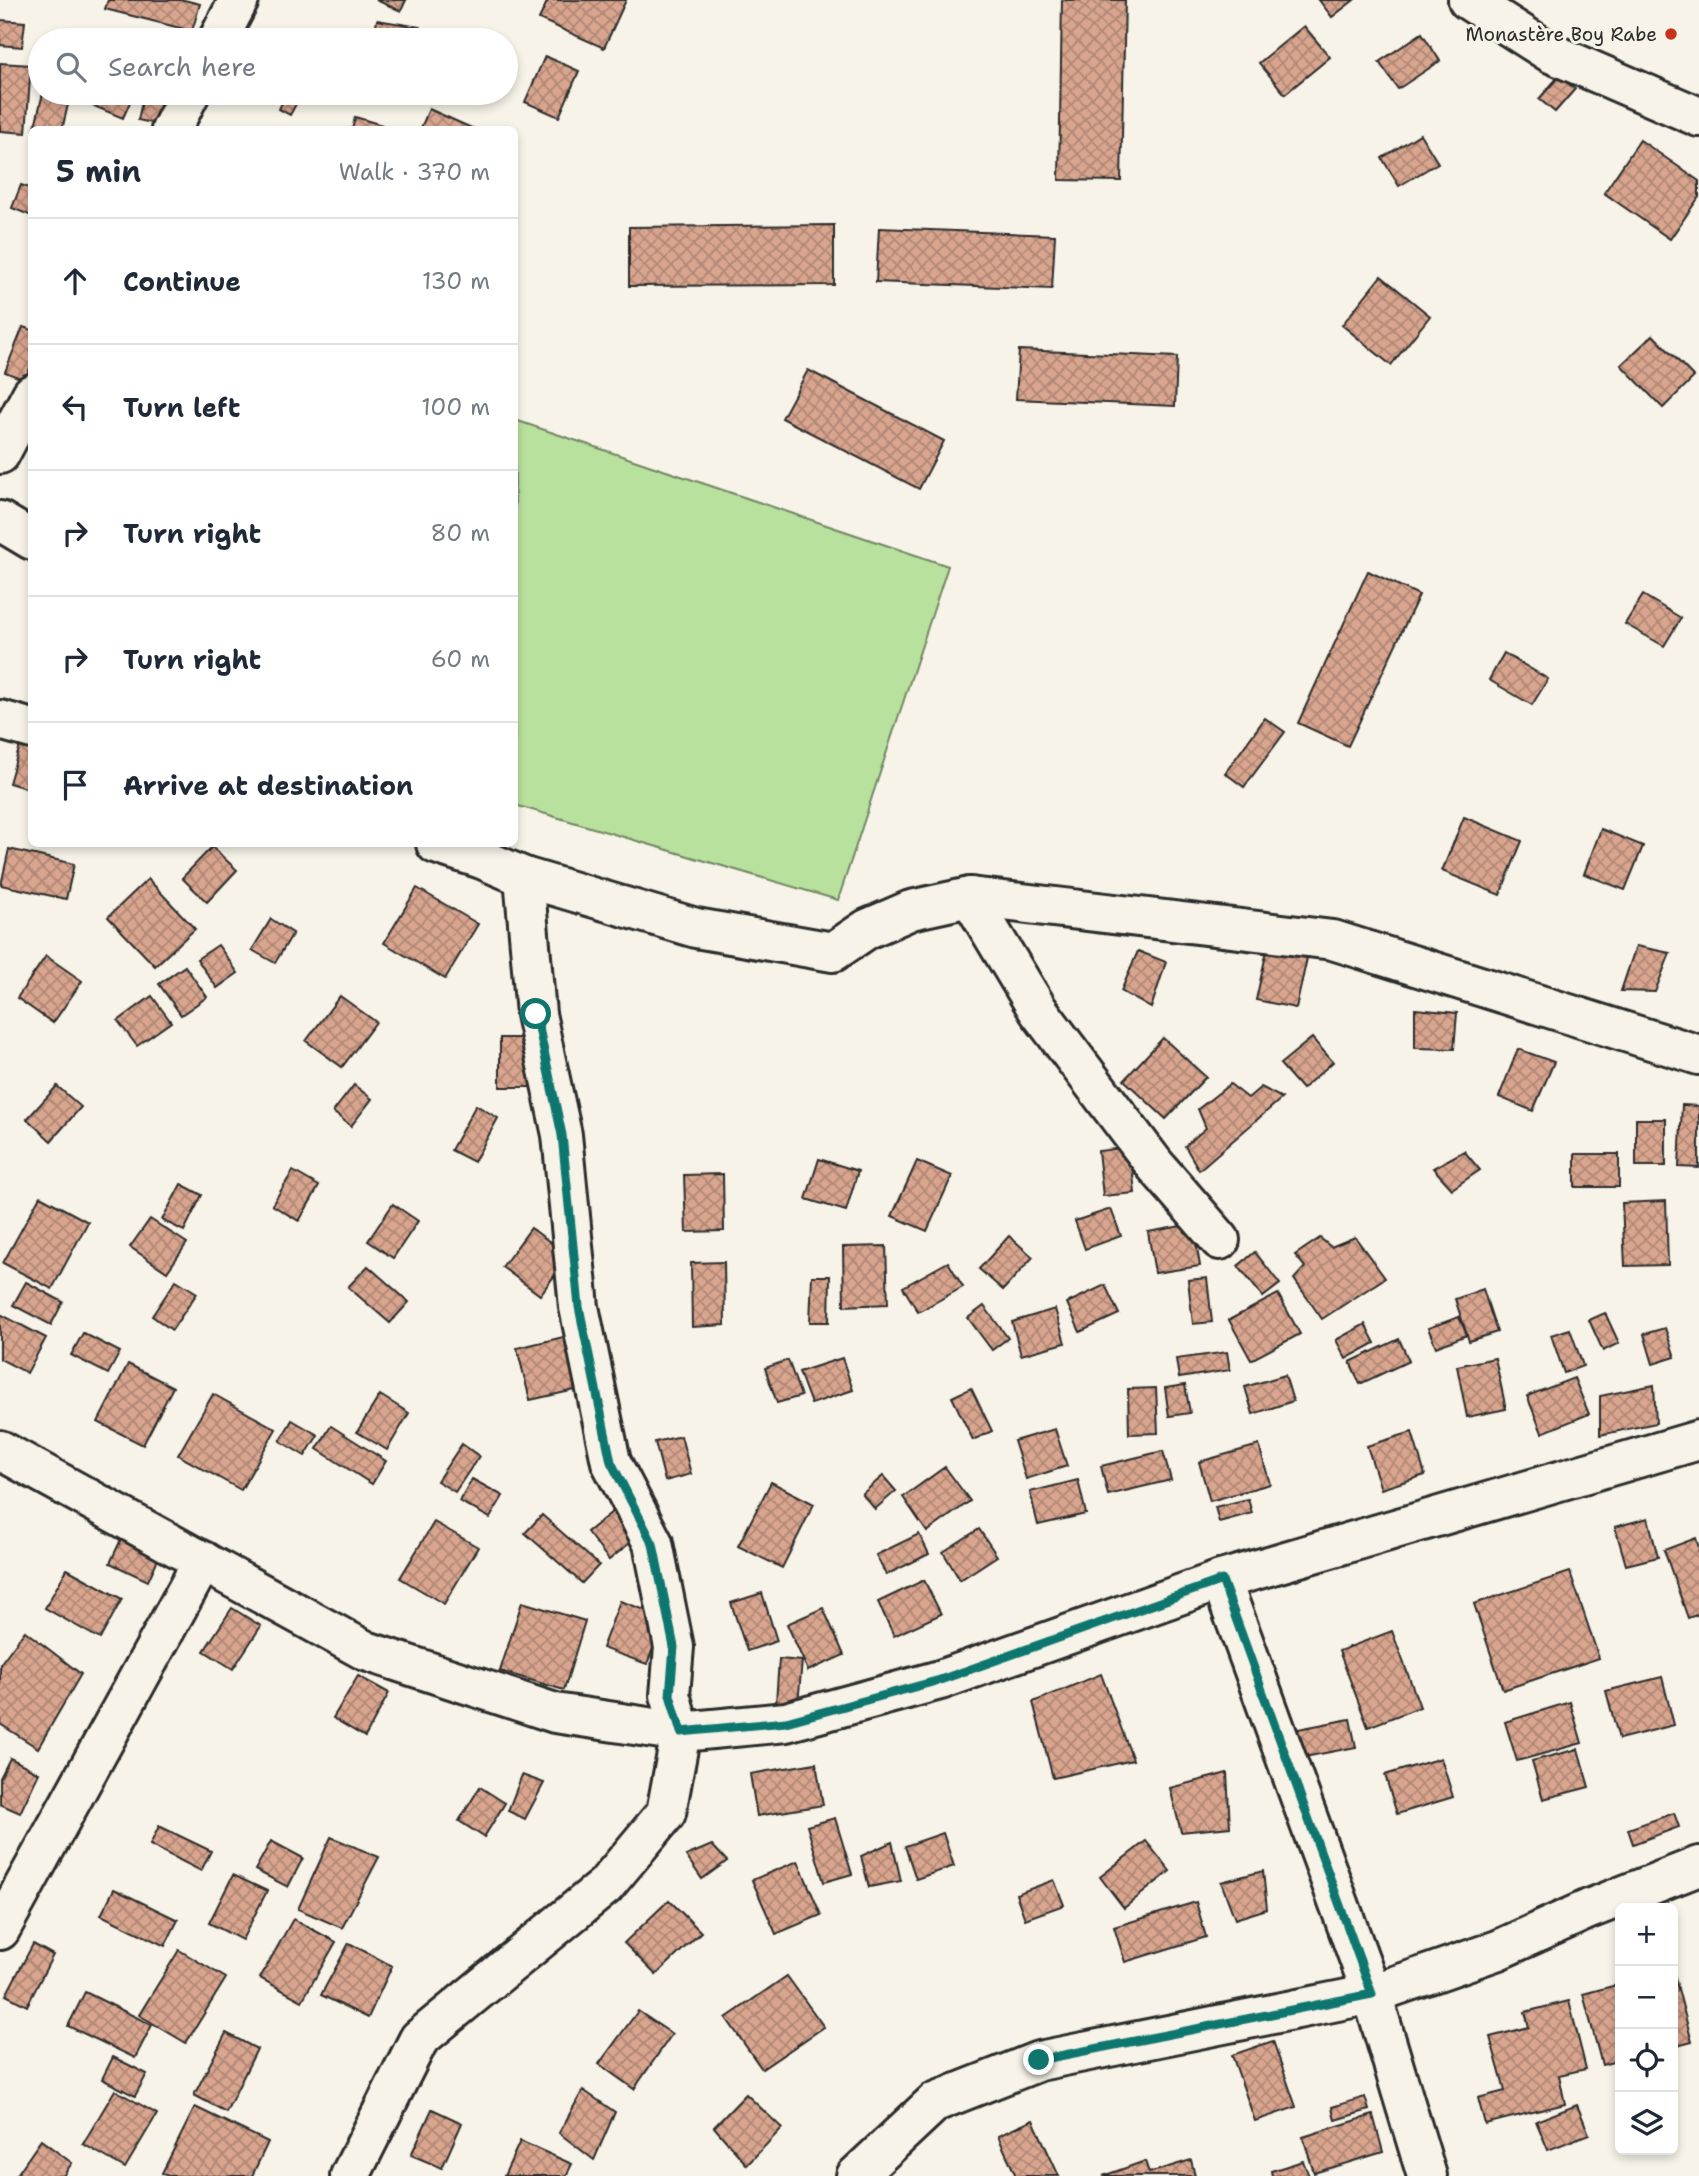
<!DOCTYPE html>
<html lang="en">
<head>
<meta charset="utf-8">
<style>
  body { margin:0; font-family:"Shantell Sans",sans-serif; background:#f2f2f3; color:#1f2937 }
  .controls { position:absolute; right:21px; bottom:21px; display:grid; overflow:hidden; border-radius:10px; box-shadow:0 4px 10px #0003 }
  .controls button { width:63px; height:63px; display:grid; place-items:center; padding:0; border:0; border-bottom:2px solid #e0e1e3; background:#fff; color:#1f2937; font:35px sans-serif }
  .stop { position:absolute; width:21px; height:21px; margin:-16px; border:5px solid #0f766e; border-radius:50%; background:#fff }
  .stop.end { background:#0f766e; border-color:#fff; box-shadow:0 2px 7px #0008 }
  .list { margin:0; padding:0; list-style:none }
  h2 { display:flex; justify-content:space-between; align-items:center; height:91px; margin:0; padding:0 28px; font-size:30px }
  h2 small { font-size:23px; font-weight:400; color:#747a83 }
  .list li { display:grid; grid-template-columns:46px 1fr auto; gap:21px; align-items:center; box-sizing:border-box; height:126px; padding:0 28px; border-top:2px solid #e0e1e3 }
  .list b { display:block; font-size:26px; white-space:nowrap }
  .list em { font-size:23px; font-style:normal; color:#747a83 }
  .icon { flex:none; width:38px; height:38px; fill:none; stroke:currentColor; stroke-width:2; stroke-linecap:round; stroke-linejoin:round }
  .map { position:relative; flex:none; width:1699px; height:2176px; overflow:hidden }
  .search { position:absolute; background:#fff; box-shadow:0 4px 10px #0003; left:28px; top:28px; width:490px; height:77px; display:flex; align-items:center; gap:18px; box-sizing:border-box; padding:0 24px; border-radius:38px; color:#747a83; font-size:26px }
  .panel { position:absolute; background:#fff; box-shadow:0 4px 10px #0003; left:28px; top:126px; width:490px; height:721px; border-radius:10px }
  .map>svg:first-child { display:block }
  .park { fill:#b8e19e; stroke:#728664; stroke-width:2 }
  .building { fill:url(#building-cross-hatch); stroke:#2b2b2b; stroke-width:2 }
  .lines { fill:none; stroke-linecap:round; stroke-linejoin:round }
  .minor-casing { stroke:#2b2b2b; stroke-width:44 }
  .minor { stroke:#f7f3e8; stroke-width:38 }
  .route { stroke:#0f766e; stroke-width:9 }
  .poi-dot { fill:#c8321e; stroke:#f7f3e8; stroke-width:2.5 }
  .labels { text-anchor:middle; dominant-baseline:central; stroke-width:6; stroke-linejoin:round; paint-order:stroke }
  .poi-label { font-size:19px; fill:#2b2b2b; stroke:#f7f3e8; text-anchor:end }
</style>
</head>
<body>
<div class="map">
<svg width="1699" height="2176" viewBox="0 0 1699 2176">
  <defs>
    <pattern id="building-cross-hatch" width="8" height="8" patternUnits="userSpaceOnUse" patternTransform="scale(1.75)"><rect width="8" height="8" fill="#d9a58e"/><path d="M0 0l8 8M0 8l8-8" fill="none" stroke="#b08774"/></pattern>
  </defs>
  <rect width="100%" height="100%" fill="#f7f3e8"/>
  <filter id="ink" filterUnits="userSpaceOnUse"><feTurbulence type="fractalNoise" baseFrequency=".0143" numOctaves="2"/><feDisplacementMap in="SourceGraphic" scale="14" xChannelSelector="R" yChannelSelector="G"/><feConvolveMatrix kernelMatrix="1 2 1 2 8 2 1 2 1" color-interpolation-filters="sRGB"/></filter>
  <g filter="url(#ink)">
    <polygon class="park" points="515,420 948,566 838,900 515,805"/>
    <g class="building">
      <polygon points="108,0 184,0 200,4 192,31 105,9"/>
      <polygon points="376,0 406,0 401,11"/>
      <polygon points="548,0 626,0 604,48 539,19"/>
      <polygon points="1062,0 1125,0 1121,181 1059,180"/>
      <polygon points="1319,0 1354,0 1332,17"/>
      <polygon points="0,20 25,22 22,47 0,45"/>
      <polygon points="377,20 420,27 418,40 374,40"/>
      <polygon points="1304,26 1330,57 1285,94 1259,63"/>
      <polygon points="1422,33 1440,61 1398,89 1379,62"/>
      <polygon points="545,56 579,71 559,117 525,102"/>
      <polygon points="0,63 31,65 26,133 0,131"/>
      <polygon points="1559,76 1575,89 1555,112 1539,99"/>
      <polygon points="43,93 70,96 62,130 34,130"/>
      <polygon points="94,93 134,93 123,118 89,104"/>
      <polygon points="144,93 168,93 161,125 138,120"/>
      <polygon points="287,93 302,93 290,115 279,109"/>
      <polygon points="429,109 476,130 420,130"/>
      <polygon points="355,117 382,125 381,130 352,130"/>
      <polygon points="1420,134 1438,163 1399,186 1382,158"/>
      <polygon points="1640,140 1699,181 1699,197 1670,239 1604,193"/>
      <polygon points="21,185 32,189 32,216 12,208"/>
      <polygon points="834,225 834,285 629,286 629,227"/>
      <polygon points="879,228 1055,235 1052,289 876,282"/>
      <polygon points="1381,276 1430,316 1391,365 1342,325"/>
      <polygon points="23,327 32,330 32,364 25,380 5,372"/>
      <polygon points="1653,335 1694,377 1663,408 1621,365"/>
      <polygon points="1019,350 1177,357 1175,406 1016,399"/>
      <polygon points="808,370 944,441 919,489 782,418"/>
      <polygon points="1368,571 1419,595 1348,746 1298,723"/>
      <polygon points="1643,595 1681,618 1664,646 1625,624"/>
      <polygon points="1504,653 1548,679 1532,705 1489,680"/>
      <polygon points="1265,718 1285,732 1244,787 1225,773"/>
      <polygon points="21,742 32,745 32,790 9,783"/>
      <polygon points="1464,817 1522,841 1500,895 1442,871"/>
      <polygon points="1601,829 1643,846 1625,890 1584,874"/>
      <polygon points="212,847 237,870 207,902 182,878"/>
      <polygon points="9,849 74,864 66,899 1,885"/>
      <polygon points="148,879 195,929 155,966 108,917"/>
      <polygon points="417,888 478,924 445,979 384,943"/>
      <polygon points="271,919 293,933 275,963 252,950"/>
      <polygon points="218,945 238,973 217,988 197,959"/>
      <polygon points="1636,946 1670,953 1655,992 1621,991"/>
      <polygon points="1267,950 1307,958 1296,1008 1256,1000"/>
      <polygon points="1138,951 1166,962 1151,1008 1121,991"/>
      <polygon points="46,956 82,981 53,1023 17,998"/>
      <polygon points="185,966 207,997 181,1015 159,984"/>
      <polygon points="152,996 171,1022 137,1046 118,1021"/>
      <polygon points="340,996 376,1022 342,1067 306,1041"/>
      <polygon points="1415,1009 1457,1013 1454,1049 1415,1048"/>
      <rect x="500" y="1038" width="32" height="49"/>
      <polygon points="1163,1038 1206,1077 1166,1119 1124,1080"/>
      <polygon points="1312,1038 1333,1062 1302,1089 1280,1064"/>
      <polygon points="1518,1049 1554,1062 1533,1111 1499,1097"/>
      <polygon points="1230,1084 1248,1098 1261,1087 1282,1098 1199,1170 1185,1146 1206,1128 1198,1109"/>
      <polygon points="354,1085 372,1099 351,1126 333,1112"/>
      <polygon points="57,1086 81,1107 51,1141 27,1119"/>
      <polygon points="476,1105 498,1118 474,1162 451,1150"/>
      <polygon points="1682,1105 1699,1106 1699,1168 1679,1167"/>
      <rect x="1636" y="1119" width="30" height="47"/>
      <polygon points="1130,1147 1135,1193 1103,1196 1098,1151"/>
      <polygon points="1464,1151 1480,1170 1452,1189 1433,1168"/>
      <rect x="1575" y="1154" width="44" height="33"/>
      <polygon points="819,1159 858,1171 846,1211 806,1199"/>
      <polygon points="917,1161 952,1176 927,1231 892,1216"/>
      <polygon points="293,1171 319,1186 299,1221 272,1205"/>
      <polygon points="723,1174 724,1231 686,1232 684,1175"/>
      <polygon points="181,1184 202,1195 184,1231 162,1220"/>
      <polygon points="40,1196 88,1222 52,1289 3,1263"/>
      <polygon points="1666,1201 1668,1265 1625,1266 1622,1203"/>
      <polygon points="393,1204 418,1221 393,1258 368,1241"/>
      <polygon points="1111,1209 1121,1236 1085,1249 1075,1221"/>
      <polygon points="150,1219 187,1243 167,1272 130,1247"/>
      <polygon points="1193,1224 1200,1266 1155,1273 1148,1232"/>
      <polygon points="531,1228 569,1256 540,1295 502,1267"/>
      <polygon points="1009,1236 1033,1257 1003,1290 979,1269"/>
      <polygon points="1355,1237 1385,1278 1322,1319 1294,1279 1305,1267 1295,1255 1320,1238 1331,1247"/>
      <polygon points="886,1246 888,1304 844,1306 843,1247"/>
      <polygon points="1255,1252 1280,1284 1263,1297 1238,1266"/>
      <polygon points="724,1262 725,1325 692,1327 691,1263"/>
      <polygon points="948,1262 963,1287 918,1312 903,1287"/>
      <polygon points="368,1266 409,1302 390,1323 348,1287"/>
      <polygon points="812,1276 830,1276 829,1322 810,1322"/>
      <polygon points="1207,1278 1212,1322 1193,1324 1188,1280"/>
      <polygon points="176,1280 197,1293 172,1330 152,1316"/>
      <polygon points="26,1282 63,1302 51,1325 13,1305"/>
      <polygon points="1105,1285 1119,1314 1080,1332 1067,1303"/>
      <polygon points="1483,1289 1497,1332 1469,1341 1455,1299"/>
      <polygon points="1278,1294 1300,1334 1251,1360 1229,1320"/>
      <polygon points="984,1306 1008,1338 992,1350 968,1318"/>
      <polygon points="1055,1309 1065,1343 1021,1355 1012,1322"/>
      <polygon points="1605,1313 1619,1343 1603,1351 1589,1320"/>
      <polygon points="0,1314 46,1338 27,1373 0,1359"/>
      <polygon points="1459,1317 1467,1335 1436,1347 1428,1328"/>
      <polygon points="1365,1324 1375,1343 1346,1359 1336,1340"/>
      <polygon points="1665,1328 1675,1357 1653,1364 1644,1334"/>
      <polygon points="1570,1329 1583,1366 1564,1373 1551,1335"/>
      <polygon points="83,1333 120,1352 108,1374 71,1355"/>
      <polygon points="572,1335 584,1388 530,1400 517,1348"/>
      <polygon points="1399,1339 1409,1361 1360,1384 1350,1362"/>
      <polygon points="1227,1352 1230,1370 1179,1378 1176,1359"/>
      <polygon points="842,1358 853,1390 811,1404 799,1372"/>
      <polygon points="1495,1358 1506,1409 1467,1417 1457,1366"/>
      <polygon points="788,1360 801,1396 777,1403 765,1368"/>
      <polygon points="128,1364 173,1387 143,1445 98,1422"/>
      <polygon points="1285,1375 1293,1401 1253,1414 1245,1387"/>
      <polygon points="1574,1378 1589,1414 1542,1433 1527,1396"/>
      <polygon points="1185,1385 1190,1413 1169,1416 1165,1388"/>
      <polygon points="1654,1385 1656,1423 1600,1435 1600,1396"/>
      <polygon points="971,1388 992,1431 973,1440 952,1397"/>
      <polygon points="1156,1388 1158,1433 1129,1434 1128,1389"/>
      <polygon points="213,1394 276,1429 241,1490 178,1455"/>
      <polygon points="380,1395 409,1413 387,1450 357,1432"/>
      <polygon points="292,1420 318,1435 305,1456 280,1441"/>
      <polygon points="331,1426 386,1461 372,1484 317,1449"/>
      <polygon points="1055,1429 1067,1466 1026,1479 1014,1441"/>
      <polygon points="1412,1432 1425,1475 1381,1489 1367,1446"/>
      <polygon points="681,1436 691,1474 665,1481 655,1442"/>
      <polygon points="462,1444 479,1456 455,1492 437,1481"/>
      <polygon points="1259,1445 1270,1484 1210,1501 1199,1462"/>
      <polygon points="1163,1451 1171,1480 1108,1495 1101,1466"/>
      <polygon points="945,1467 970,1501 927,1532 903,1497"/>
      <polygon points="883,1476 896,1491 875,1509 862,1494"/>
      <polygon points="472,1479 503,1496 490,1518 459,1501"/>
      <polygon points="1078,1480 1086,1514 1038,1525 1030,1492"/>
      <polygon points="771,1482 814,1504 782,1568 738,1546"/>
      <polygon points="1248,1499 1252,1513 1219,1522 1215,1507"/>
      <polygon points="621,1505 643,1532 609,1560 587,1532"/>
      <polygon points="542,1515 599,1565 582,1583 525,1533"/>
      <polygon points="1648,1518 1658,1557 1626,1565 1615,1527"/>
      <polygon points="434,1522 478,1547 444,1604 400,1578"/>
      <polygon points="979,1529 997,1556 960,1580 943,1552"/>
      <polygon points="124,1533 162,1550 148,1581 110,1563"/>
      <polygon points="919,1534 929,1554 886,1575 876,1555"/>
      <polygon points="1696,1538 1699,1548 1699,1614 1688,1618 1664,1550"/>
      <polygon points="67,1569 122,1599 100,1639 45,1608"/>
      <polygon points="1570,1572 1599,1658 1503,1690 1474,1604"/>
      <polygon points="924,1580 941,1614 894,1636 878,1602"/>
      <polygon points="762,1593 777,1641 747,1651 731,1603"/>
      <polygon points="620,1601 665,1617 647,1664 602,1648"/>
      <polygon points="522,1602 585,1621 564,1690 500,1671"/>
      <polygon points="232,1608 261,1626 233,1669 204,1651"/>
      <polygon points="823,1608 844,1655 808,1671 787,1624"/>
      <polygon points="25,1631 81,1674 38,1748 0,1724 0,1664"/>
      <polygon points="1392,1631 1420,1707 1368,1727 1339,1651"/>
      <polygon points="779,1659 802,1661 798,1704 776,1702"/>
      <polygon points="1101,1674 1133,1760 1053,1778 1033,1702"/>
      <polygon points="358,1676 389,1693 365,1737 333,1718"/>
      <polygon points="1662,1677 1674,1725 1619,1739 1606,1691"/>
      <polygon points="1570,1702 1582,1743 1517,1761 1505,1722"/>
      <polygon points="1350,1719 1356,1747 1294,1759 1288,1731"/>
      <polygon points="1578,1749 1589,1787 1543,1799 1532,1761"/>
      <polygon points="10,1758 39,1773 20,1813 0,1804 0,1778"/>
      <polygon points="1441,1758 1453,1797 1397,1814 1385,1775"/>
      <polygon points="816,1763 823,1805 757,1816 750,1774"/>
      <polygon points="1227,1773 1230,1827 1181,1832 1170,1788"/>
      <polygon points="522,1775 544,1783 525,1819 508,1811"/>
      <polygon points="480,1787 505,1803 484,1837 459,1821"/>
      <polygon points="1674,1813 1679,1827 1633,1844 1628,1829"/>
      <polygon points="835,1818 852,1874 824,1882 807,1826"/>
      <polygon points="159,1826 211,1851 201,1871 150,1845"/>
      <polygon points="943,1833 954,1866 916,1879 905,1846"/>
      <polygon points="331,1837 379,1857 342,1928 298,1909"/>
      <polygon points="271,1841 303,1858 288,1887 255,1870"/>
      <polygon points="1146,1841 1170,1871 1124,1908 1100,1877"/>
      <polygon points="892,1842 901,1881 869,1887 861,1856"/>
      <polygon points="712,1845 727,1861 702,1879 686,1856"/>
      <polygon points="798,1861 821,1915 776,1934 752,1880"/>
      <polygon points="1263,1871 1267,1909 1235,1919 1221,1882"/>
      <polygon points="233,1875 267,1891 242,1940 209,1923"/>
      <polygon points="1054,1880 1064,1905 1025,1919 1016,1894"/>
      <polygon points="114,1889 178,1920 165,1946 101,1915"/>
      <polygon points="669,1900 701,1932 656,1975 624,1943"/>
      <polygon points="1196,1902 1206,1937 1125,1962 1114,1927"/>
      <polygon points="293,1919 336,1942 302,2001 260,1978"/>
      <polygon points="349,1943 392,1966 368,2018 321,1995"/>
      <polygon points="33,1944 53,1955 27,2006 6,1995"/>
      <polygon points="179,1950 226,1978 186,2043 139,2015"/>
      <polygon points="1673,1970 1692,2042 1673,2047"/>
      <polygon points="787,1976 824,2027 762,2069 726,2018"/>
      <polygon points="1620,1984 1620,2060 1602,2065 1583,1994"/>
      <polygon points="85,1992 152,2025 135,2058 68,2026"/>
      <polygon points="1569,2001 1586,2069 1559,2075 1565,2104 1485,2124 1478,2098 1505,2091 1490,2037 1529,2027 1525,2012"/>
      <polygon points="638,2011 672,2034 634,2089 599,2064"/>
      <polygon points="226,2033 257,2049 226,2112 194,2095"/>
      <polygon points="1273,2041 1296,2107 1255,2121 1232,2055"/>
      <polygon points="113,2057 147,2074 135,2096 102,2079"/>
      <polygon points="115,2090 157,2114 125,2168 83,2144"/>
      <polygon points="583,2090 615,2112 594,2160 559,2133"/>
      <polygon points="746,2094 782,2128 747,2165 714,2127"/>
      <polygon points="1365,2097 1369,2110 1335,2120 1332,2107"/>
      <polygon points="1577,2105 1589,2134 1548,2150 1536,2121"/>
      <polygon points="195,2107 268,2142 252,2176 168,2176 162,2173"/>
      <polygon points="432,2109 462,2123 442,2168 411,2155"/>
      <polygon points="1373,2115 1383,2152 1314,2173 1303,2137"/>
      <polygon points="1033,2120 1059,2176 1016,2176 998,2136"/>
      <polygon points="41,2140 72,2163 63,2176 16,2176"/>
      <polygon points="520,2141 572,2164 566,2176 504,2176"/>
      <polygon points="1191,2160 1195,2176 1103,2176 1145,2161 1149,2173"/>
      <polygon points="1303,2161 1309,2176 1272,2176 1271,2171"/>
    </g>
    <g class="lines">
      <defs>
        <g id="minor">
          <polyline points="1468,0 1551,53 1699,117"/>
          <polyline points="218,40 239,0"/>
          <polyline points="171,130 190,93"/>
          <polyline points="0,454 32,394"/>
          <polyline points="0,521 32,540"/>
          <polyline points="0,720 32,729"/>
          <polyline points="524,877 696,928 833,952 867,929 911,910 970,897 1333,940 1699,1055"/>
          <polyline points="970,897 1038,1010 1155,1165 1220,1240"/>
          <polyline points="0,1450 366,1651 555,1713 681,1732 786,1722 940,1680 1221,1580 1699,1440"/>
          <polyline points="1221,1580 1372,1994 1427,2176"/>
          <polyline points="0,1930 203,1561"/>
          <polyline points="350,2176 419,2039 605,1886 666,1813 681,1732 670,1695 674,1647 653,1543 611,1462 579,1307 562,1135 536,1014 524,877 482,859 436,844"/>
          <polyline points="856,2176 935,2102 1039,2061 1372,1994 1498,1950 1589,1909 1699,1866"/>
        </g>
      </defs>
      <use href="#minor" class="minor-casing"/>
      <use href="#minor" class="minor"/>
    </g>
  </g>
  <g class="lines" filter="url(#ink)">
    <polyline class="route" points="536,1014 562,1135 579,1307 611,1462 653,1544 674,1647 670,1695 681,1732 786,1722 940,1680 1222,1580 1372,1994 1039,2060"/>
  </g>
  <circle class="poi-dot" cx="1671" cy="34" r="7"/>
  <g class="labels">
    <g class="poi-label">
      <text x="1657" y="34">Monastère Boy Rabe</text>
    </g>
  </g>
</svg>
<div class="controls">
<button>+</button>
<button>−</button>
<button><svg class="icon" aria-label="locate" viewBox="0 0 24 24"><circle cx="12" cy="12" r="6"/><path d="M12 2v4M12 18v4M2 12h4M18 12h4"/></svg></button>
<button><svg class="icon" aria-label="layers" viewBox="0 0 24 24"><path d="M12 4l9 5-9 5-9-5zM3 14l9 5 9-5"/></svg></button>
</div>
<div class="stop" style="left:536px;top:1014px"></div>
<div class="stop end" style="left:1039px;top:2060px"></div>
<div class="search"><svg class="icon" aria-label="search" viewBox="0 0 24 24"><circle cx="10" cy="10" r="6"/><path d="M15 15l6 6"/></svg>Search here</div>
<section class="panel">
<h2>5 min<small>Walk · 370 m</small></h2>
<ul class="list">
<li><svg class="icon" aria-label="ahead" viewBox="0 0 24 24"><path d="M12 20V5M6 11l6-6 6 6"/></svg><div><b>Continue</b></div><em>130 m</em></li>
<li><svg class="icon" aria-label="left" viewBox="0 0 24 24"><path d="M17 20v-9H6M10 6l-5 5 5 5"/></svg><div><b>Turn left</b></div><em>100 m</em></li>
<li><svg class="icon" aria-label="right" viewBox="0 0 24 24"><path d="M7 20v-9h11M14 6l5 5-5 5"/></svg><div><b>Turn right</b></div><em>80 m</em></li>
<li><svg class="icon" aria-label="right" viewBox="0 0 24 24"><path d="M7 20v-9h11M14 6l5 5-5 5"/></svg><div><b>Turn right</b></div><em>60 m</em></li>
<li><svg class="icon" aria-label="arrive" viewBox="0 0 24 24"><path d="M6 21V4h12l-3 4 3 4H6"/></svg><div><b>Arrive at destination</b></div></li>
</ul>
</section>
</div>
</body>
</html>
